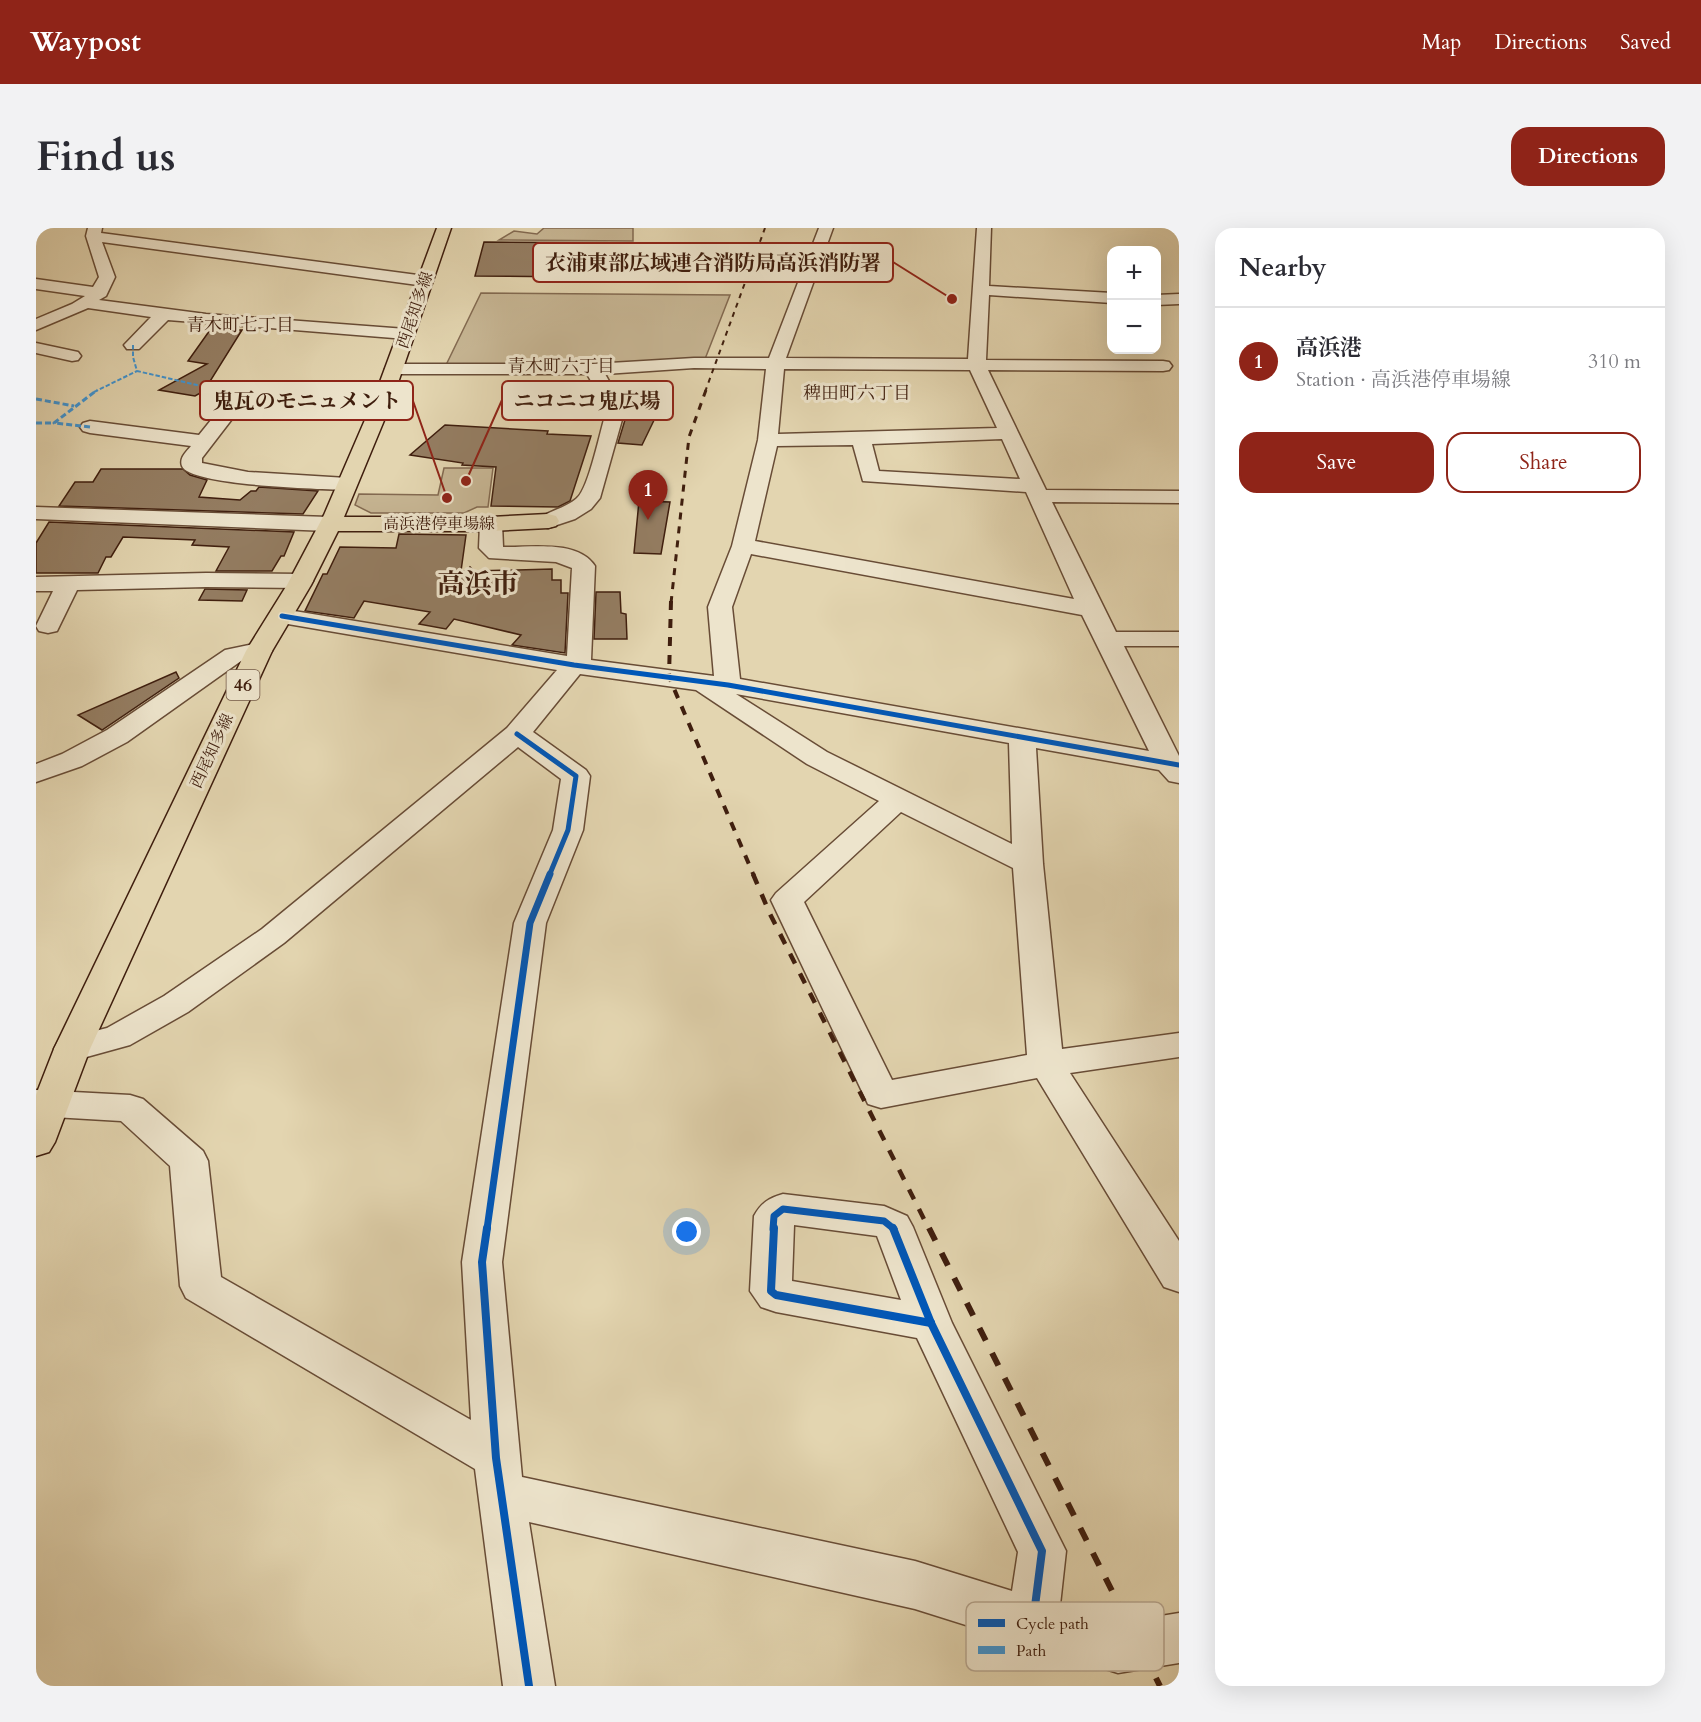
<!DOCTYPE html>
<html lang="en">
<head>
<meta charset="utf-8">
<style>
  body { margin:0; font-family:Cardo,"Noto Serif JP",serif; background:#f2f2f3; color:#2b2b33 }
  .controls { position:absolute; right:18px; top:18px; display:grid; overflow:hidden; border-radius:12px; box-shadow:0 6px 24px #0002 }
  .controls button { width:54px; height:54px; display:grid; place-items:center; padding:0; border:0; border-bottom:2px solid #e1e1e2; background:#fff; color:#2b2b33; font:30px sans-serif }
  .you { position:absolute; left:651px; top:1004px; width:21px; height:21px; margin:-15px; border:4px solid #fff; border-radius:50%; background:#1a73e8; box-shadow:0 0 0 9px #1a73e833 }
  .badge { display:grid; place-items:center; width:39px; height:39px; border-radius:50%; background:#8f2418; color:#fff; font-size:20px; font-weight:700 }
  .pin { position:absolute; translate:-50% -50px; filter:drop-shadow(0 2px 3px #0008) }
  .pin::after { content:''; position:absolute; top:32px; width:21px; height:18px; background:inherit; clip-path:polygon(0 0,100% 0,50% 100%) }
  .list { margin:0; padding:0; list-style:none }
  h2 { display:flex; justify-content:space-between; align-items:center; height:78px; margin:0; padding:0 24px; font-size:26px }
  h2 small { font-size:20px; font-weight:400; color:#7c7c81 }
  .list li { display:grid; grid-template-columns:39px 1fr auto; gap:18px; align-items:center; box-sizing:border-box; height:108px; padding:0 24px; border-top:2px solid #e1e1e2 }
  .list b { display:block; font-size:22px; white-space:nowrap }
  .list p { margin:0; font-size:20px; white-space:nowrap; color:#7c7c81 }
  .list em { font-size:20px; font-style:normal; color:#7c7c81 }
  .actions { display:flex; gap:12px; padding:18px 24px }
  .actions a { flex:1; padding:14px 0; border:2px solid #8f2418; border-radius:18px; text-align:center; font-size:21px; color:#8f2418 }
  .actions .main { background:#8f2418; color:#fff }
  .map { position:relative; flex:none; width:1143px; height:1458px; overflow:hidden; border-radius:18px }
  header { display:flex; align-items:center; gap:36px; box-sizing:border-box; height:84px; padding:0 30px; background:#8f2418; color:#fff }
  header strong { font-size:28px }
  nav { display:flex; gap:33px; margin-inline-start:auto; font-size:21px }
  .intro { display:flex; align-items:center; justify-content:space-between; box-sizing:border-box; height:144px; padding:0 36px }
  h1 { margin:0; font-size:42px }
  .button { padding:15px 27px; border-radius:18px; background:#8f2418; color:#fff; font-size:21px; font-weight:700 }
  main { display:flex; gap:36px; padding:0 36px }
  aside { flex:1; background:#fff; border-radius:18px; box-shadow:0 6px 24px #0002 }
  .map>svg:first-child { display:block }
  .green { fill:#c7b694; stroke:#836a51; stroke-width:1.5 }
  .building { fill:#947d62; stroke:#3f1e0e; stroke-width:1.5 }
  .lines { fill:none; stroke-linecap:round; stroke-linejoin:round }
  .minor-casing { stroke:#684c36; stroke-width:3 }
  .major-casing { stroke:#3f1e0e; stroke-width:3 }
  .minor { fill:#ede4cc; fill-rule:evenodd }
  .major { fill:#e3d5b0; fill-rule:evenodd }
  .rail-far4 { stroke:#3f1e0e; stroke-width:2; stroke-dasharray:5 5; stroke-linecap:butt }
  .rail-far3 { stroke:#3f1e0e; stroke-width:3; stroke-dasharray:7 7; stroke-linecap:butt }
  .rail-far2 { stroke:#3f1e0e; stroke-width:4; stroke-dasharray:9 9; stroke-linecap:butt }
  .rail-far1 { stroke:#3f1e0e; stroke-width:4.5; stroke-dasharray:11 11; stroke-linecap:butt }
  .rail { stroke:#3f1e0e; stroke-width:6; stroke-dasharray:14 14; stroke-linecap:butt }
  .quiet-far1 { stroke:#3f94d2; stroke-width:2; stroke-dasharray:4.5 2; stroke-linecap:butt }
  .quiet { stroke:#3f94d2; stroke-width:3; stroke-dasharray:6 3; stroke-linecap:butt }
  .cycleway-far2-casing { stroke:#ede4cc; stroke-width:8 }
  .cycleway-far1-casing { stroke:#ede4cc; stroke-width:10 }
  .cycleway-casing { stroke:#ede4cc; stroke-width:12 }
  .cycleway-far2 { stroke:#0057b8; stroke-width:5 }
  .cycleway-far1 { stroke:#0057b8; stroke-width:7 }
  .cycleway { stroke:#0057b8; stroke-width:8 }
  .labels { text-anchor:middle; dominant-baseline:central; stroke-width:6; stroke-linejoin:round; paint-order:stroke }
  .far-street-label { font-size:16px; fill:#3f1e0e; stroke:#ede4cc }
  .far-neighbourhood-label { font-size:18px; fill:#3f1e0e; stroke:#ede4cc }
  .shield { fill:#ede4cc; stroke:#735947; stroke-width:1.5 }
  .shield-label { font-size:18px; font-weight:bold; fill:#3f1e0e }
  .far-town-label { font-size:27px; font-weight:bold; fill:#3f1e0e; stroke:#ede4cc }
  .key { fill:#ede4cc; stroke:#b9a993; stroke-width:1.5 }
  .key-label { font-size:16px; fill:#3f1e0e }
  .leader { fill:none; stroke:#8f2418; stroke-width:2 }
  .callout-dot { fill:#8f2418; stroke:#ede4cc; stroke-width:2 }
  .callout { fill:#ede4cc; stroke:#8f2418; stroke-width:2 }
  .callout-label { font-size:21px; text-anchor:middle; font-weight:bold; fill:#3f1e0e }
</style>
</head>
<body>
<header>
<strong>Waypost</strong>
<nav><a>Map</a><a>Directions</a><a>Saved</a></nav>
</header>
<div class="intro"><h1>Find us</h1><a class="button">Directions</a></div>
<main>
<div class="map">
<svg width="1143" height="1458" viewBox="0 0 1143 1458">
  <rect width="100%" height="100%" fill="#e3d5b0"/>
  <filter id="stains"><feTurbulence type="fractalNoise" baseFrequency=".00333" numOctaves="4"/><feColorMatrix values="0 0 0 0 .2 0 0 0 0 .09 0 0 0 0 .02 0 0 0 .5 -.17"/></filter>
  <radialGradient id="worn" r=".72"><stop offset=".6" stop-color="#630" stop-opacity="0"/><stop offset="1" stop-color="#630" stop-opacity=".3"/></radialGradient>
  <g class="green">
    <polygon points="508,0 597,0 597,13 463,12 478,3 501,6"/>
    <polygon points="445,65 694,67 669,131 563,137 410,137"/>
    <polygon points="408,240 457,240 452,279 441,279 428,285 335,285 319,277 323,266 402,267"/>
  </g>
  <g class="building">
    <polygon points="448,14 630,15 632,50 439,48"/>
    <polygon points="174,102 206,102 168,163 159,168 123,162 171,136 152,133"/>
    <polygon points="592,182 622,184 606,217 582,215"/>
    <polygon points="409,197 512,203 511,206 555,208 534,273 522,279 455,278 460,239 426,237 427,235 374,227"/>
    <polygon points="65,241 147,241 154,247 171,252 163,269 204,272 215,263 220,263 223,259 282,263 267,286 23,278 39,254 57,254"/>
    <polygon points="603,273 634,274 625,326 598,325"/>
    <polygon points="13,294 258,304 248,328 245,328 236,343 180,343 193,319 156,317 159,312 87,309 75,329 70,329 62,345 0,345 0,315"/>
    <polygon points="363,306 430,307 425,343 431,343 434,339 438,343 516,341 516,352 525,352 525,365 532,365 529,425 476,417 485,407 418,391 410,401 383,396 394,384 328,373 318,390 269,383 287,346 291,346 304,319 360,320"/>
    <polygon points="169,361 170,361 211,362 206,373 163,372"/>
    <polygon points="560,364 584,364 585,385 590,386 591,411 558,411"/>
    <polygon points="140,444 143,450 66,502 42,487"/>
  </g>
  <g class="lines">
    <defs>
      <g id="minor">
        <polygon points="0,0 9,0 0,5"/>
        <polygon points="52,0 66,0 65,5 389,48 397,53 389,58 66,14 79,49 70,68 63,72 170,86 370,101 376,102 378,106 376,110 370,111 132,92 103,121 91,121 88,117 115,89 52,80 0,102 0,91 36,76 49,68 0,61 0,51 57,59 63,49 50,8"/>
        <path d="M783,0H797L750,130L932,131L941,0H955L953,58L1076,65V75L953,67L950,132L1127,133L1133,134L1136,138L1133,142L1127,143L952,142L1010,262L1143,263V275L1016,274L1080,404H1143V418H1088L1143,528V555L1133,553L1123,542L1000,520L1007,636L1026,821L1143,805V829L1034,845L1143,1013V1064L1128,1059L1001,850L845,880L832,876L735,672L740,665L843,573L771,536L660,462L544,446L497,504L550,542L554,548L547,602L510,695L466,1034L486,1249L879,1333L976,1363L982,1324L881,1110L740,1084L725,1079L714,1063L718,988C725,975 733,970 747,966L848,978L871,988L877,999L916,1095L1030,1323L1024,1377L1082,1395L1143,1385V1435L1082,1445L879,1381L493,1294L519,1458H467L439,1241L150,1070L144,1058L134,938L85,893L0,888V862L94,867L107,871L167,923L172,933L185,1049L435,1192L426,1034L478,695L517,602L525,551L482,519L248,715L152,784L94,817L36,833L23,830L18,821L23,812L71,800L128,768L226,701L471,500L521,442L246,395L237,393L234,388L237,383L246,381L531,428L536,340L520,334L453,330L443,320L444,296L447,291L455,289L463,291L466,296L467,319C494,320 541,311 559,338L555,432L678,448L672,379L696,318L722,212L730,141L658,140L569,146L589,181L564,270L555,281L539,291L512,300L504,298L501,293C508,284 531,280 541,270C553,260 565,199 571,181L551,146H358L352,145L349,141L352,137L358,136H557L658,130H733ZM748,141L934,142L961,200L742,206ZM966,211L984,251L843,243L836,216ZM817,217L827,253L990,264L1038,371L719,313L741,218ZM715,326L1046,387L1113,523L704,451L696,379ZM700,466L973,515L976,616L791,524ZM865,584L977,640L991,827L856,852L768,674ZM758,997L841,1008L865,1072L756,1053Z"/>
        <polygon points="1143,66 1143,76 1120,77 1120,67"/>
        <polygon points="0,115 42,124 45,128 42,132 36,133 0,125"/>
        <path d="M207,159L214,161L216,165L166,230V235L212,244L311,250L318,252L321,256L318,260L311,262C289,261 153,258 146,238C143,230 150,224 155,218L54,205L47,203L44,199L47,195L54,193L163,207L200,161Z"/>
        <polygon points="0,279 292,289 300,291 303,296 300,301 292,303 0,291"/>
        <polygon points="170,345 265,346 273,348 277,353 273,358 265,360 170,359 41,362 21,403 12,405 3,403 0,398 17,363 0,363 0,349"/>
        <polygon points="223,415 232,418 236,423 232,428 205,433 91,514 46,538 0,554 0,536 26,526 71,502 189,422"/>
      </g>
      <polygon id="major" points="401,0 415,0 354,178 308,289 455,289 512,286 520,288 523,293 520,298 512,300 455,303 302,303 275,357 236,423 54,821 19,914 13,924 0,928 0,867 18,821 210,423 251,357 288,287 335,178"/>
    </defs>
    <use href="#minor" class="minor-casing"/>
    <use href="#major" class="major-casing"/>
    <use href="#minor" class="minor"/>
    <use href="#major" class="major"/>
    <polyline class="rail-far4" points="669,164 729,0"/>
    <polyline class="rail-far3" points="635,375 653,209 670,162"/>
    <polyline class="rail-far2" points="635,373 633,449 718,648"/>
    <polyline class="rail-far1" points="717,646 734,686 893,1001"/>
    <polyline class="rail" points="893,1000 1124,1458"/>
    <g class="quiet-far1">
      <polyline points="97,117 97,129 101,143 161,157 210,164"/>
      <polyline points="58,164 101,143"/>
    </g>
    <g class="quiet">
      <polyline points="198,162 345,175"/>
      <polyline points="0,171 38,178"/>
      <polyline points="0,195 18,195"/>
      <polyline points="54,199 18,195 61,162"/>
    </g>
    <defs>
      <g id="cycleway-far2">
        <polyline points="246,388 538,437 692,457 1143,537"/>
        <polyline points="481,506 540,548 532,602 513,648"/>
      </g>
      <g id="cycleway-far1">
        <polyline points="451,1001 494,695 514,646"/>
        <polyline points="737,1001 738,988 747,981 848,993 858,1001"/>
      </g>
      <g id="cycleway">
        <polyline points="451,1000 446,1034 460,1230 493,1458"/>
        <polyline points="738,1000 735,1063 740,1067 895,1095"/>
        <polyline points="857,1000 895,1095"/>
        <polyline points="895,1095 1006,1323 997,1394"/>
      </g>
    </defs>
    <use href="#cycleway-far2" class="cycleway-far2-casing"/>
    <use href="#cycleway-far1" class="cycleway-far1-casing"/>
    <use href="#cycleway" class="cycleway-casing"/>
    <use href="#cycleway-far2" class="cycleway-far2"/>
    <use href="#cycleway-far1" class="cycleway-far1"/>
    <use href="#cycleway" class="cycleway"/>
  </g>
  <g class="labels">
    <g class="far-street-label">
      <text transform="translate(379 82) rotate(-71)">西尾知多線</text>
      <text x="403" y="296">高浜港停車場線</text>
      <text transform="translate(176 523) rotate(-65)">西尾知多線</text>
    </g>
    <g class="far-neighbourhood-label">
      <text x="204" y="97">青木町七丁目</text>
      <text x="525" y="138">青木町六丁目</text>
      <text x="821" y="165">稗田町六丁目</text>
    </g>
    <rect class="shield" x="190.5" y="442" width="33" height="30" rx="4.5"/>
    <g class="shield-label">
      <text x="207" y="457">46</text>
    </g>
    <g class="far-town-label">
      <text x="442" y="356">高浜市</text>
    </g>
  </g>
  <rect x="930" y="1374" width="198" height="69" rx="9" class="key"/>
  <rect x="942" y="1391" width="27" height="8" fill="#0057b8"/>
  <rect x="942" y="1418" width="27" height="8" fill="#3f94d2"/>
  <g class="key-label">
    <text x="980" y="1401">Cycle path</text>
    <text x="980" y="1428">Path</text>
  </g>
  <path class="leader" d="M916 71L857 34M430 253L466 172M411 270L377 173"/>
  <g class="callout-dot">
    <circle cx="916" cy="71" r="6"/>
    <circle cx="430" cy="253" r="6"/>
    <circle cx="411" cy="270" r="6"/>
  </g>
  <g class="callout">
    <rect x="497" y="15" width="360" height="39" rx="6"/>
    <rect x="466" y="153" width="171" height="39" rx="6"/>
    <rect x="164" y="153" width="213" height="39" rx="6"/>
  </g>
  <g class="callout-label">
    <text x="677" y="42">衣浦東部広域連合消防局高浜消防署</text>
    <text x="551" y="180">ニコニコ鬼広場</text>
    <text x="271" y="180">鬼瓦のモニュメント</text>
  </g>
  <rect width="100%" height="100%" filter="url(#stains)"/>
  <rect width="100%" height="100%" fill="url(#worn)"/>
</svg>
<div class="controls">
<button>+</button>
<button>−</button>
</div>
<div class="you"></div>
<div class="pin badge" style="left:612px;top:292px">1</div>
</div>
<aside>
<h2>Nearby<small></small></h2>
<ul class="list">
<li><span class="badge">1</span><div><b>高浜港</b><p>Station · 高浜港停車場線</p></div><em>310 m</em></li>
</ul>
<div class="actions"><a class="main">Save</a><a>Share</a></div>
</aside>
</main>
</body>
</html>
